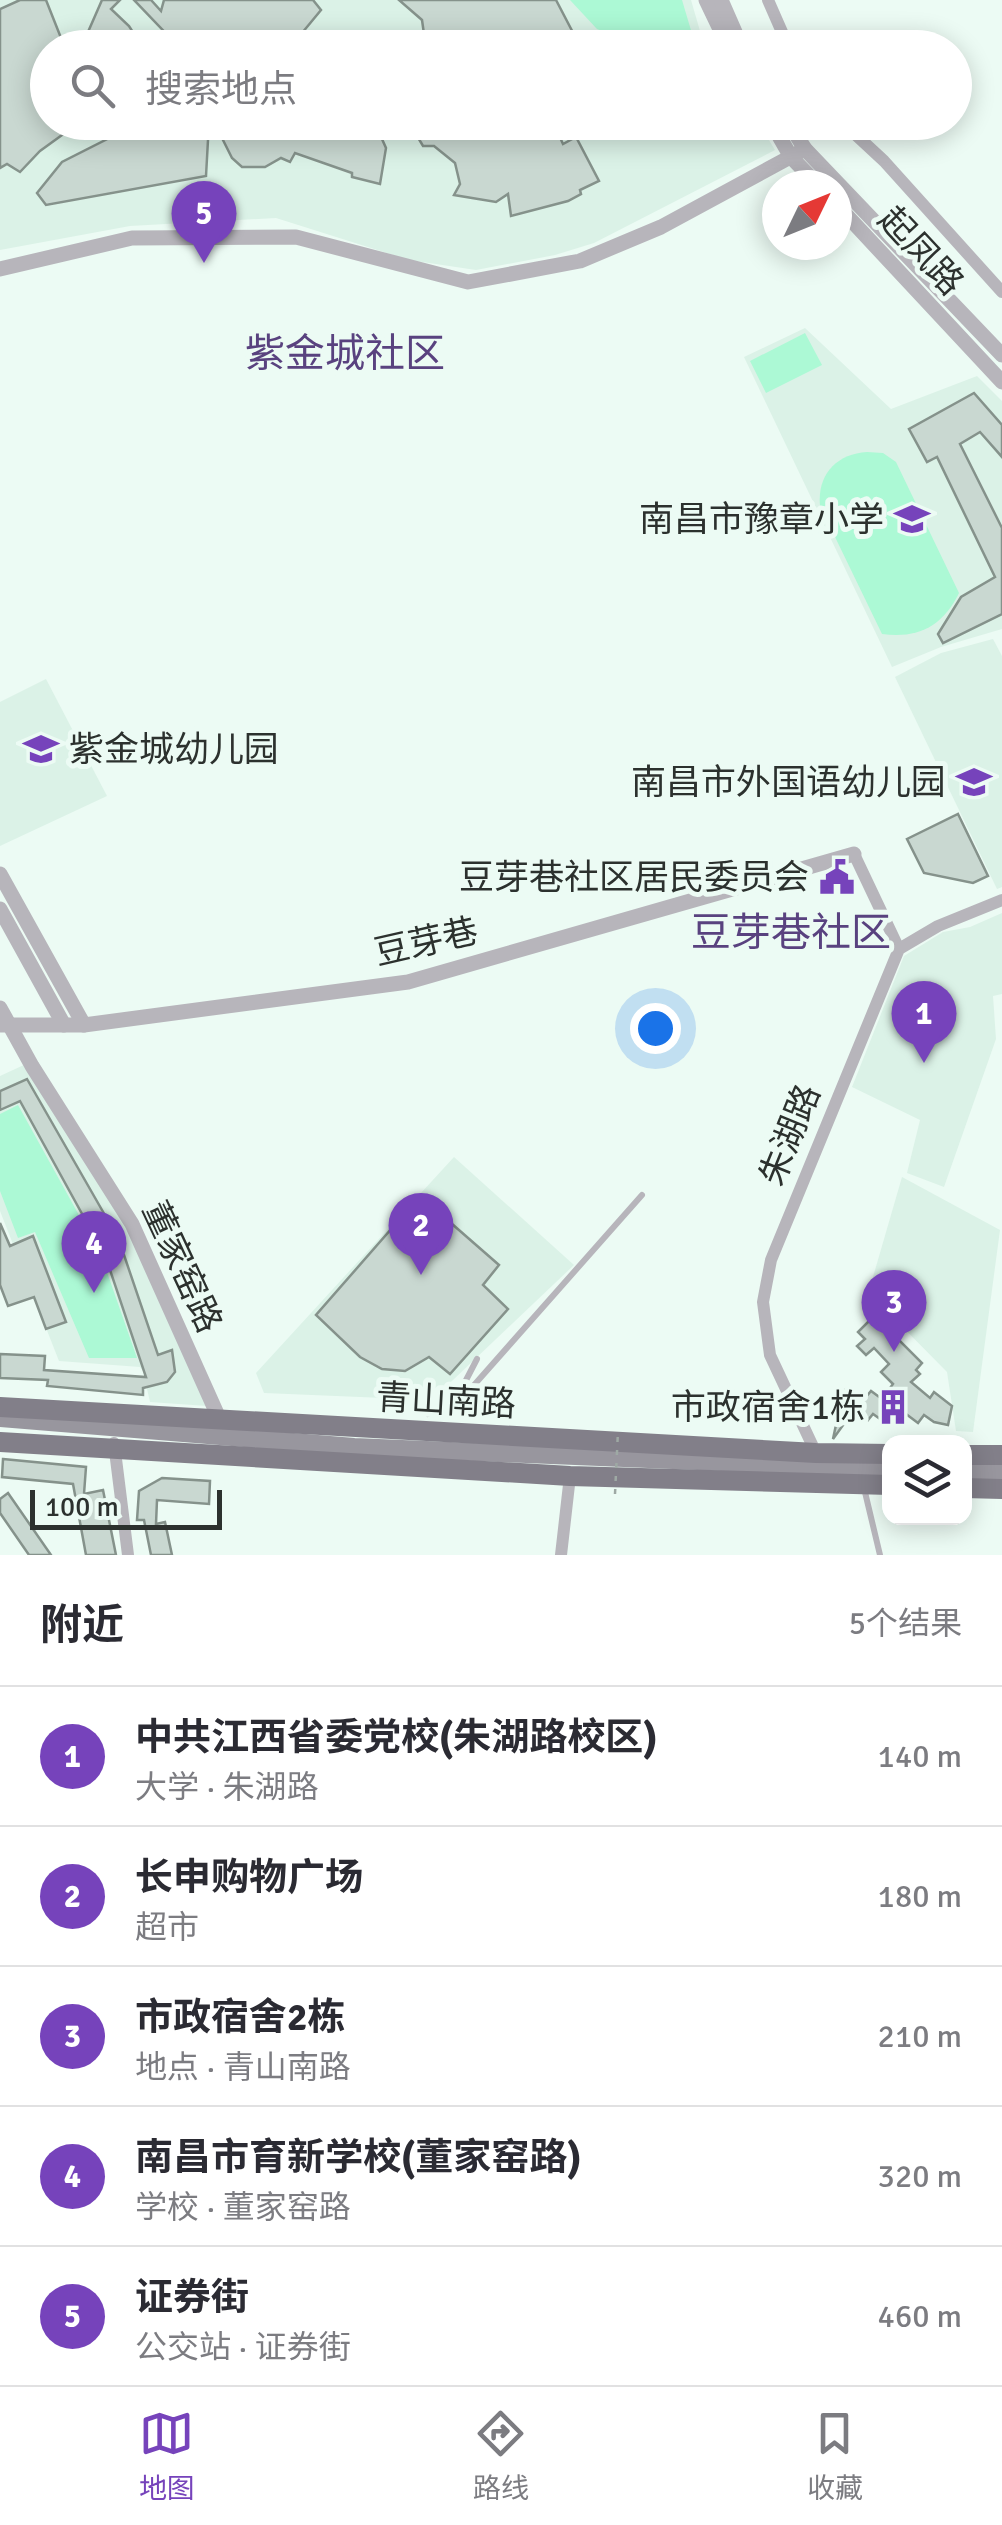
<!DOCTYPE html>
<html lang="zh">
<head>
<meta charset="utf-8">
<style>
  body { margin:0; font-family:Signika,"Noto Sans SC",sans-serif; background:#f7f7f7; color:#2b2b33 }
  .controls { position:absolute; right:30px; bottom:30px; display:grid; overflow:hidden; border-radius:20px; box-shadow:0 5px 25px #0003 }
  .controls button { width:90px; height:90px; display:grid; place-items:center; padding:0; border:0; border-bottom:2px solid #e1e1e2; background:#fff; color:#2b2b33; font:50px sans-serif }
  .compass { position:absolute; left:762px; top:170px; width:90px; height:90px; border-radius:50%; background:#fff; box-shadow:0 5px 25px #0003; rotate:47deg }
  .scale { position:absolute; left:30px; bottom:25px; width:192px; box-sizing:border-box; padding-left:10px; border:5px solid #2c312e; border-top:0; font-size:28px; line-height:35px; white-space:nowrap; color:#2c312e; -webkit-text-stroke:8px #ecfbf4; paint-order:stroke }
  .you { position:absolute; left:655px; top:1028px; width:35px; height:35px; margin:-25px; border:8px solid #fff; border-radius:50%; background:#1a73e8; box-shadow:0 0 0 15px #1a73e833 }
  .badge { display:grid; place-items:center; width:65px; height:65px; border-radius:50%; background:#7643bb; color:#fff; font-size:32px; font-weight:700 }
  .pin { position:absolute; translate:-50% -82px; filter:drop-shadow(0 2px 5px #0008) }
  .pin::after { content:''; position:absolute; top:52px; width:35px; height:30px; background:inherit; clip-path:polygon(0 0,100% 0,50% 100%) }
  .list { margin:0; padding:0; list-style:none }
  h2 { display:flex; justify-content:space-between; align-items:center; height:130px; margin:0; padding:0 40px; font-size:42px }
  h2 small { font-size:32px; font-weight:400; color:#7c7c81 }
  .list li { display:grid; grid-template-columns:65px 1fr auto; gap:30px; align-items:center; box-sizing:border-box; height:140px; padding:0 40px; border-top:2px solid #e1e1e2 }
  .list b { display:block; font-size:38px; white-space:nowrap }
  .list p { margin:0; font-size:32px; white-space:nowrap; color:#7c7c81 }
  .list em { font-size:32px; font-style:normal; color:#7c7c81 }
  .icon { flex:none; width:55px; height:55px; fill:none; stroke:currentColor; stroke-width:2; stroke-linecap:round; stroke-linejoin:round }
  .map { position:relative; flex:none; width:1002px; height:1555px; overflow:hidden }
  .search { position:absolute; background:#fff; box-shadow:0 5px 25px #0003; left:30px; right:30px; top:30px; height:110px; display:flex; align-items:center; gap:25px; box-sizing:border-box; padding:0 35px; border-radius:55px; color:#7c7c81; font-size:38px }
  .sheet { height:830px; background:#fff }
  nav { display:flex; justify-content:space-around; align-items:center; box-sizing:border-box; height:140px; border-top:2px solid #e1e1e2; background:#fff; font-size:28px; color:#7c7c81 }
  nav a { display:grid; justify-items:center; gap:5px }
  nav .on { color:#7643bb }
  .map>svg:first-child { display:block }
  .built { fill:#dbf2e7 }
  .green { fill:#acf9d5 }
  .building { fill:#c9d8d1; stroke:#85928b; stroke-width:2.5 }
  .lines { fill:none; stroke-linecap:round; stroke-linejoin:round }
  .service { stroke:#b7b5bb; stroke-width:6 }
  .minor { stroke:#b7b5bb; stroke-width:12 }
  .tertiary { stroke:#b7b5bb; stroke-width:15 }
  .secondary { stroke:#98969e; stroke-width:18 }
  .primary { stroke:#827f89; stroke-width:20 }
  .path-bridge { stroke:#9ea9a4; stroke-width:2.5; stroke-dasharray:5 8; stroke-linecap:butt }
  .labels { text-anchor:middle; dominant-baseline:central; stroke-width:10; stroke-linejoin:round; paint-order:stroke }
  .street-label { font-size:35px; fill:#2c312e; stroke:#ecfbf4 }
  .poi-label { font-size:35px; fill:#2c312e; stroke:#ecfbf4; text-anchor:end }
  .quarter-label { font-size:40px; fill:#59427f; stroke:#ecfbf4 }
</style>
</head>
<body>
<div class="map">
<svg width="1002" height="1555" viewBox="0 0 1002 1555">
  <rect width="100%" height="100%" fill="#ecfbf4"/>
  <g class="built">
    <polygon points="0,0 691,0 700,31 711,47 48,48 48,122 758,122 775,150 594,243 555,255 476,270 409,260 276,218 130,226 0,250"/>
    <polygon points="805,328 891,409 977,376 1002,401 1002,629 941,647 892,667 744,357"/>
    <polygon points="993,639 1002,656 1002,887 997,889 895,677 941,653"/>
    <polygon points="46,679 107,796 0,846 0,702"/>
    <polygon points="1002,913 1002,994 993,996 996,1039 944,1187 907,1173 920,1120 852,1087 904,956 943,932 970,927"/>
    <polygon points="26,1064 126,1225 207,1406 150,1402 143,1371 140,1367 59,1361 0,1211 0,1076"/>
    <polygon points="454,1157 574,1265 432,1400 264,1393 256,1373"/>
    <polygon points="902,1177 1000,1230 973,1432 956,1431 947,1372 878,1302 864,1308"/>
  </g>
  <g class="green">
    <polygon points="570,0 682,0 693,37 618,38 597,29"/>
    <polygon points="805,333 822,365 766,393 750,361"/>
    <path d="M867,452L883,453L896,462L959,593C943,626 918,639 882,634L820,506C817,475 836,454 867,452Z"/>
    <polygon points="18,1105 101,1255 137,1358 89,1358 35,1232 18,1238 0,1191 0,1114"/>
  </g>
  <g class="building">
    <polygon points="20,0 46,0 65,48 48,48 48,122 80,122 40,151 20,172 7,164 0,168 0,9"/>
    <polygon points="102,0 120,0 111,9 129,26 143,48 81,48"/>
    <polygon points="134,0 151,0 161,11 164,0 313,0 321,10 302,33 298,48 248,38 247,48 180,48"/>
    <polygon points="399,0 556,0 581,48 426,48 422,20"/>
    <polygon points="141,122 209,122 206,176 46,205 37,193 62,162"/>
    <polygon points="214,122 553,122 563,144 576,137 599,181 580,190 581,194 568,201 511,216 508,194 496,202 454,195 460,184 455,163 434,146 423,146 410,124 382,139 386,148 380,184 352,177 352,173 295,153 290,162 281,158 265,167 242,167 232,158"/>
    <polygon points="974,393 1002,425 1002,457 980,432 960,444 1002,528 1002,614 943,643 938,634 961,597 995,577 937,457 927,462 909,429"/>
    <polygon points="958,814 988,876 973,883 924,873 907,839"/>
    <polygon points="27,1079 114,1231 97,1241 20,1101 0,1110 0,1091"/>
    <polygon points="420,1196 499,1265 483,1285 508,1309 450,1374 429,1357 405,1371 382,1369 360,1357 316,1315"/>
    <polygon points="0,1223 10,1246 33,1236 66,1322 46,1329 34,1297 8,1306 0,1285"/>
    <polygon points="124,1255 158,1355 172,1350 175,1372 167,1382 143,1388 143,1395 47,1386 48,1380 0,1378 0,1354 45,1356 44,1370 146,1377 107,1261"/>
    <polygon points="870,1320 876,1325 880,1321 922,1363 916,1370 920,1374 911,1382 930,1398 934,1392 952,1406 948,1425 934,1422 924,1415 918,1423 906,1414 901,1420 890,1412 883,1421 873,1414 868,1420 858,1413 850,1424 846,1421 833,1439 840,1406 845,1407 845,1390 855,1390 865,1398 871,1391 882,1399 893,1384 881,1372 889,1364 874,1348 866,1355 857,1346 865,1339 858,1332"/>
    <polygon points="3,1459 86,1467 84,1494 103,1490 116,1555 86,1555 73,1484 2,1477"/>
    <polygon points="162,1478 210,1481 209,1504 157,1500 156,1524 165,1522 172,1555 151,1555 144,1520 137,1520 139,1491"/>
    <polygon points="8,1493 51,1555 29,1555 0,1513 0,1499"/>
  </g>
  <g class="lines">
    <g class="service">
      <polyline points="442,1404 464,1384 477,1359"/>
      <polyline points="428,1414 463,1397 475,1384 642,1195"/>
      <polyline points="864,1488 880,1555"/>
    </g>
    <g class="minor">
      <polyline points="768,0 789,48"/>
      <polyline points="842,122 884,161 1002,292"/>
      <polyline points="854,854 899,949"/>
      <polyline points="114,1443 128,1555"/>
      <polyline points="816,1453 770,1355 763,1302 771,1260 899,949 938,926 1002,900"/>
      <polyline points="561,1555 570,1476"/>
    </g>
    <g class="tertiary">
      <polyline points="706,0 729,48"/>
      <polyline points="721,0 742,48"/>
      <polyline points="771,122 791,157 818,185"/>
      <polyline points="788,122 805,149 1002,355"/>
      <polyline points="837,205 1002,382"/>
      <polyline points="0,269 132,238 296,237 468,282 580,261 661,227 805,149"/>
      <polyline points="0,874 84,1025"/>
      <polyline points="0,909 64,1025"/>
      <polyline points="0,1008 32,1066 132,1224 223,1427"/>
      <polyline points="0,1025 84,1025 408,982 854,854"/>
    </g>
    <g class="secondary">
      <polyline points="0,1418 354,1447 890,1469"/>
      <polyline points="964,1471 1002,1472"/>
    </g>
    <g class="primary">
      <polyline points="0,1407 816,1453 890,1454"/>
      <polyline points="0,1442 570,1476 890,1485"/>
      <polyline points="964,1455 1002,1455"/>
      <polyline points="964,1488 1002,1489"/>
    </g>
    <polyline class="path-bridge" points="615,1494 618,1431"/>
  </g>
  <defs>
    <symbol id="school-bare" viewBox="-9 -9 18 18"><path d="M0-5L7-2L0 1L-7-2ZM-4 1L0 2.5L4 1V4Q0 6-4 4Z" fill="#7643bb" stroke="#ecfbf4" stroke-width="2.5" paint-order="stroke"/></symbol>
    <symbol id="civic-bare" viewBox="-9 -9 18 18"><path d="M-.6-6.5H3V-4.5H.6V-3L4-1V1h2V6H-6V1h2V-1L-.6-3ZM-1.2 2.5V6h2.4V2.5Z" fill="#7643bb" stroke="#ecfbf4" stroke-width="2.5" paint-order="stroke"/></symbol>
    <symbol id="building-bare" viewBox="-9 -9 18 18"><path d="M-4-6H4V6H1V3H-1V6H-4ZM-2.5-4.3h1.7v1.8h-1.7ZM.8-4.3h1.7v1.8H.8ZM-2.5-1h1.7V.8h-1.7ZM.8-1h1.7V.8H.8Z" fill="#7643bb" stroke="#ecfbf4" stroke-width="2.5" paint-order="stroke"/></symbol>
  </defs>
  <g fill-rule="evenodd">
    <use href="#school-bare" x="887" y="494" width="50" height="50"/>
    <use href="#school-bare" x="16" y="724" width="50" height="50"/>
    <use href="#school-bare" x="949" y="757" width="50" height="50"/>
    <use href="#civic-bare" x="812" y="852" width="50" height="50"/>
    <use href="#building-bare" x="868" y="1382" width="50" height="50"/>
  </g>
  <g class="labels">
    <g class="street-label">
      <text transform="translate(921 251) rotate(47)">起凤路</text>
      <text transform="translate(426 942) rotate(-13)">豆芽巷</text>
      <text transform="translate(790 1135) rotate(-68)">朱湖路</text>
      <text transform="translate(182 1267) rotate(65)">董家窑路</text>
      <text transform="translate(446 1401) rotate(3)">青山南路</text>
    </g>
    <g class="poi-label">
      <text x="884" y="519">南昌市豫章小学</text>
      <text x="69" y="749" text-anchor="start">紫金城幼儿园</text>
      <text x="946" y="782">南昌市外国语幼儿园</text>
      <text x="809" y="877">豆芽巷社区居民委员会</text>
      <text x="865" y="1407">市政宿舍1栋</text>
    </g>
    <g class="quarter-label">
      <text x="345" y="354">紫金城社区</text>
      <text x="791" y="933">豆芽巷社区</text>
    </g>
  </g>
</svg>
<div class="controls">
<button><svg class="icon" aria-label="layers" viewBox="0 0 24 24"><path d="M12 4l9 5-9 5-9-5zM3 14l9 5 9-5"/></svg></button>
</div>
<svg class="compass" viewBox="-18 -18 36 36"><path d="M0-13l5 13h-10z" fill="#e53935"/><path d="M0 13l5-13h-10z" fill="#7c7c81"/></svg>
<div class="scale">100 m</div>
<div class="you"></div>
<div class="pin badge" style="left:924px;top:1063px">1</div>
<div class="pin badge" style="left:421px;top:1275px">2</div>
<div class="pin badge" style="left:894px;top:1352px">3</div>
<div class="pin badge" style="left:94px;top:1293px">4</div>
<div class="pin badge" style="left:204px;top:263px">5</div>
<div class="search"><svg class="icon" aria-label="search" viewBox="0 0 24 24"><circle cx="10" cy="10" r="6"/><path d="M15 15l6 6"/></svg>搜索地点</div>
</div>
<section class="sheet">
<h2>附近<small>5个结果</small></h2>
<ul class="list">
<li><span class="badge">1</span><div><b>中共江西省委党校(朱湖路校区)</b><p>大学 · 朱湖路</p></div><em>140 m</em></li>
<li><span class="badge">2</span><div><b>长申购物广场</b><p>超市</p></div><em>180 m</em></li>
<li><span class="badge">3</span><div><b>市政宿舍2栋</b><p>地点 · 青山南路</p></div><em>210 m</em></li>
<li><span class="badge">4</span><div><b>南昌市育新学校(董家窑路)</b><p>学校 · 董家窑路</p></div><em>320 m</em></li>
<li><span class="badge">5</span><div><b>证券街</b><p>公交站 · 证券街</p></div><em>460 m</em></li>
</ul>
</section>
<nav>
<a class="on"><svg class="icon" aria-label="map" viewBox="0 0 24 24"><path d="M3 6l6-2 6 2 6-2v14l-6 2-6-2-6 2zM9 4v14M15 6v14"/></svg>地图</a>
<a><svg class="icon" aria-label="directions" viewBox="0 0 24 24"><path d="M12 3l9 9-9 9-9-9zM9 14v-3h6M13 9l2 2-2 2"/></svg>路线</a>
<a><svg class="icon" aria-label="saved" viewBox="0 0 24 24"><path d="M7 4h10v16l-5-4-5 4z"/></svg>收藏</a>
</nav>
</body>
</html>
